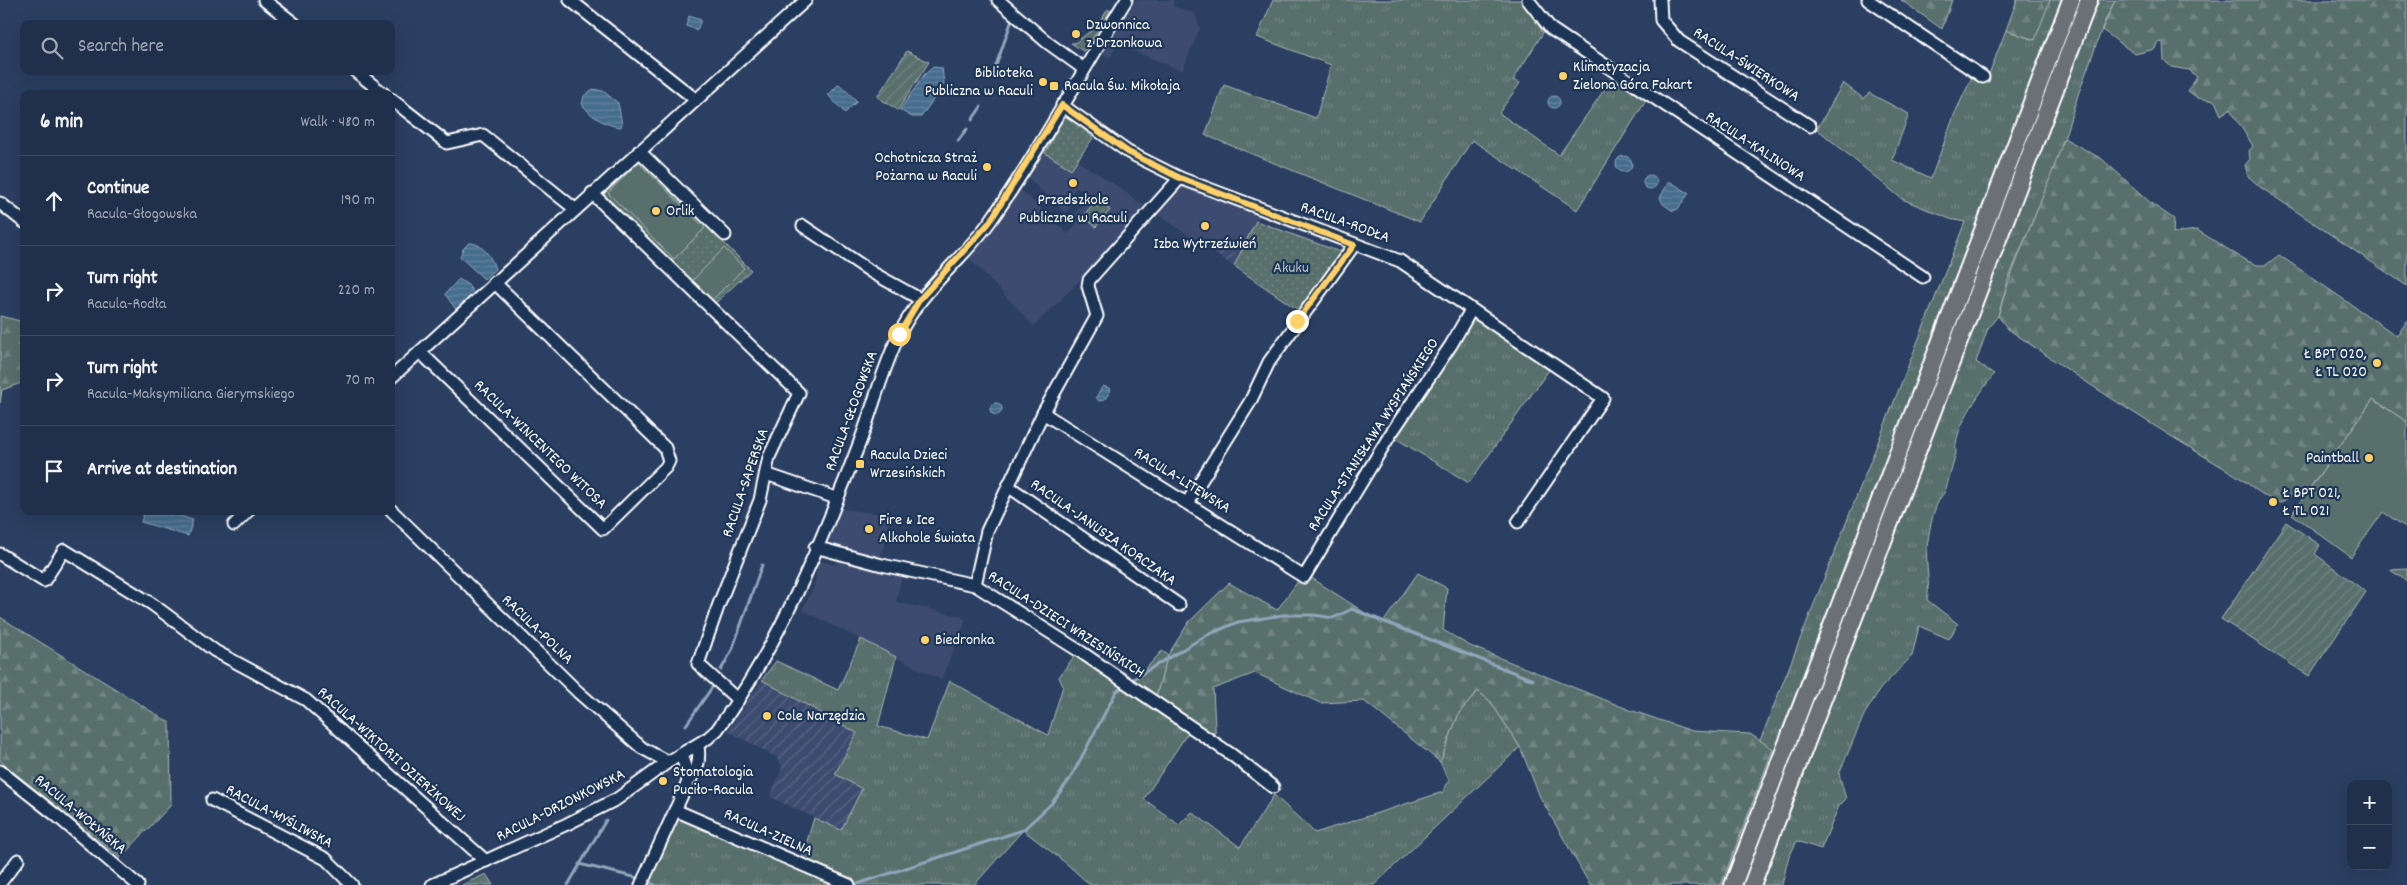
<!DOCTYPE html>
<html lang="en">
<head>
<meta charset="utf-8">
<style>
  body { margin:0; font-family:Dekko,sans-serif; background:#283751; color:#f1f3f6 }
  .controls { position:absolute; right:15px; bottom:15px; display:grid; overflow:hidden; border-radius:10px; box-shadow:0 5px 20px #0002 }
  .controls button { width:45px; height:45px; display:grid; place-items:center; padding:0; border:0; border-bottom:1px solid #3d4a62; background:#202f4a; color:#f1f3f6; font:25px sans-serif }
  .stop { position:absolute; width:15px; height:15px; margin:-11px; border:4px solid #ffd166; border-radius:50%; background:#fff }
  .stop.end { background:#ffd166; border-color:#fff; box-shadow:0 1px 5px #0008 }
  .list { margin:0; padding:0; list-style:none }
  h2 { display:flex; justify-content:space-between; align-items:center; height:65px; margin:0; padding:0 20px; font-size:21px }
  h2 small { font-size:16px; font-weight:400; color:#a2a9b5 }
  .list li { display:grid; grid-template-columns:32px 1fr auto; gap:15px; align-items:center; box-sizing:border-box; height:90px; padding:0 20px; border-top:1px solid #3d4a62 }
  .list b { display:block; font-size:19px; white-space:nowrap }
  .list p { margin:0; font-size:16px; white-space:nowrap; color:#a2a9b5 }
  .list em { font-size:16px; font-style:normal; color:#a2a9b5 }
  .icon { flex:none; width:28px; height:28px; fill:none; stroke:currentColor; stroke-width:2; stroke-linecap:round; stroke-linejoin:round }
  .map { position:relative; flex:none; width:2407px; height:885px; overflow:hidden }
  .search { position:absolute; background:#202f4a; box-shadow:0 5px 20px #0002; left:20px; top:20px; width:375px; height:55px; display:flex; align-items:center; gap:12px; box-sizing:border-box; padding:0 18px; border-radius:10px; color:#a2a9b5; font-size:19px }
  .panel { position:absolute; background:#202f4a; box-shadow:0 5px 20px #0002; left:20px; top:90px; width:375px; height:425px; border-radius:10px }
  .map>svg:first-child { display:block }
  .built { fill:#3c4b6f }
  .industrial { fill:url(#industrial-furrows) }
  .grass { fill:url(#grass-tufts); stroke:#acb7b6 }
  .forest { fill:url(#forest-firs); stroke:#acb7b6 }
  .park { fill:url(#park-dots); stroke:#acb7b6 }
  .garden { fill:url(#garden-furrows); stroke:#acb7b6 }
  .pitch { fill:#586f6c; stroke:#acb7b6 }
  .water { fill:url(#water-rules); stroke:#8fa7bb }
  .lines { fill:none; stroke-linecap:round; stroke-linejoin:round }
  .stream { stroke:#8fa7bb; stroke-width:3 }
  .minor-casing { stroke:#fff; stroke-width:15 }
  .highway-casing { stroke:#fff; stroke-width:20 }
  .minor { stroke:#1d3557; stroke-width:11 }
  .highway { stroke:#6a7074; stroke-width:16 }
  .route { stroke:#ffd166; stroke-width:6 }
  .poi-dot { fill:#ffd166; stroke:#1d3557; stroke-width:2 }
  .labels { text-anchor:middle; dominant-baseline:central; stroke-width:4.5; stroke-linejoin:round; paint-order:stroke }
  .poi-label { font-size:16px; fill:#fff; stroke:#1d3557; text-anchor:start }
  .street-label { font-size:16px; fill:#fff; stroke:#1d3557 }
  .park-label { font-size:16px; fill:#bcc5c4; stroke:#1d3557 }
</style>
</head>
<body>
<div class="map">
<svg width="2407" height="885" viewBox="0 0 2407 885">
  <defs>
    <pattern id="industrial-furrows" width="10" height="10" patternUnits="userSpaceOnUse" patternTransform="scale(1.25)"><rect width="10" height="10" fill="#3c4b6f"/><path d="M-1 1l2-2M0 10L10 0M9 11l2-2" fill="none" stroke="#596685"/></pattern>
    <pattern id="grass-tufts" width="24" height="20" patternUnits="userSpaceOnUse" patternTransform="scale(1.25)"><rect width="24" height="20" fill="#586f6c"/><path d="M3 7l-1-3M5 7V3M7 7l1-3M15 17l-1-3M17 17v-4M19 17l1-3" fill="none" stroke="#718582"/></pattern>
    <pattern id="forest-firs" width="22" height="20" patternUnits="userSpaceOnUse" patternTransform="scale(1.25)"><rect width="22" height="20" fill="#586f6c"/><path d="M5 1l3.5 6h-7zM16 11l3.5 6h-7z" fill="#718582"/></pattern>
    <pattern id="park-dots" width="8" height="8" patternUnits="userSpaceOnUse" patternTransform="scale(1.25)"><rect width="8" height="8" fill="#586f6c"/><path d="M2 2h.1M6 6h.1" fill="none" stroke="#718582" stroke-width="1.8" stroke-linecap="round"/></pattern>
    <pattern id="garden-furrows" width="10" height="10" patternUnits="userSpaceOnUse" patternTransform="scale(1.25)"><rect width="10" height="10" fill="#586f6c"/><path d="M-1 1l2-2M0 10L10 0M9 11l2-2" fill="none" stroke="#718582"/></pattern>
    <pattern id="water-rules" width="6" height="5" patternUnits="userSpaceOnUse" patternTransform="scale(1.25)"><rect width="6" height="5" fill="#456d8d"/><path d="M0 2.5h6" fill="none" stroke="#61839e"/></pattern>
  </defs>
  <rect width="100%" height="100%" fill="#2b3f62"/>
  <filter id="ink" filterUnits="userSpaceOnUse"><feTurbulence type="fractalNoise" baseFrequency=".02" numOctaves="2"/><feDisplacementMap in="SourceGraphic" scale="10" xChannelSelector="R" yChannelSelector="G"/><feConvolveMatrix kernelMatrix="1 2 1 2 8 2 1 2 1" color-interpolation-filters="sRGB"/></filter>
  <g filter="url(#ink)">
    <g class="built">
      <polygon points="1136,0 1173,0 1173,6 1195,14 1200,28 1182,71 1117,44 1110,58 1102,54"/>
      <polygon points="1066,117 1071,118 1093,138 1077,161 1107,179 1147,208 1108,252 1034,326 965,254 1018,187 1068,234 1078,222 1072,217 1090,196 1076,187 1071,194 1077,199 1065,213 1028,178 1063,118"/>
      <polygon points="1182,185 1260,214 1240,256 1220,241 1212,252 1155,212"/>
      <polygon points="841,509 891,515 881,559 849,552 831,544 828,538"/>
      <polygon points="838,556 903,572 896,602 960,616 966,620 941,680 802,610 814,587 819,561 836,565"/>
    </g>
    <g class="industrial">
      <polygon points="1220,241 1240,256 1234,266 1212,252"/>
      <polygon points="762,680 858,733 835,774 862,789 841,830 770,797 782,767 776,757 767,752 728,731"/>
    </g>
    <g class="grass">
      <polygon points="1273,0 1524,0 1543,33 1513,80 1520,83 1499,113 1559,155 1613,77 1647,99 1577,210 1472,140 1420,222 1205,135 1224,85 1316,118 1331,65 1257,37"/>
      <path d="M2050,0H2115L2104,23L2078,95L2055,167L2008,280L1998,316L1988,328L1976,362L1994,374C1980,393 1952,430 1956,454L1945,492C1933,503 1929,532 1927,548C1925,566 1931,582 1927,600L1958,624L1949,639L1919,626L1912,656L1880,689L1864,715L1839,774L1846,799L1839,806L1821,849L1797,841L1788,859L1782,885H1703L1965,222L1950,219L1902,199L1817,129L1843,83L1864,99L1869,93L1909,114L1892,160L1931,178L1955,113L1976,69L1988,77L2006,30L2034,40Z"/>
      <polygon points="1108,9 1110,11 1086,49 1083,51 1071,43 1075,43 1097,26"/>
      <polygon points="1472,315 1551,367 1469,483 1395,438"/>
      <polygon points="861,639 896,657 878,726 927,740 950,681 1048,735 1063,686 1059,677 1075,655 1125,684 1139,676 1162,651 1168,655 1154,703 1189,731 1144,799 1179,825 1192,812 1240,847 1274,795 1315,833 1443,792 1449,780 1440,762 1459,713 1478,691 1491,702 1520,747 1374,885 1090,885 1067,864 1023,830 974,885 646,885 679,817 799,868 814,818 841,830 862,789 835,774 857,733 762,680 776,661 838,690"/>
      <polygon points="486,874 493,885 462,885"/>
    </g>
    <g class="forest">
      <polygon points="1901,0 1952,0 1942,29"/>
      <polygon points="2017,0 2050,0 2035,40 2006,30"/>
      <polygon points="2115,0 2407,0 2407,286 2260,187 2248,176 2245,165 2250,159 2249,151 2253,146 2230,109 2221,115 2215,101 2198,98 2188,91 2197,77 2189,70 2171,67 2164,60 2163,42 2157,43 2155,49 2135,54 2102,30"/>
      <path d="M2064,138L2102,159L2152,204L2174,219L2173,233L2197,230L2245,260L2257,265H2266L2279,255L2397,336L2407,321V422L2373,399L2305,495L2294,494L2280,503C2261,497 2247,481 2229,471C2154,427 2080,379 2008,329L1998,316C2015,255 2045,199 2064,138Z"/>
      <polygon points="0,316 24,322 24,382 2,390 0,403"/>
      <polygon points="2407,569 2407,581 2390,570"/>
      <polygon points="1304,573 1382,624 1418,573 1447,588 1443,630 1470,646 1630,710 1692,731 1750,734 1773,749 1721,885 1590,885 1540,797 1520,747 1491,702 1478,691 1459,713 1440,762 1364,701 1320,703 1255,673 1213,689 1216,747 1154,703 1168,655 1189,622 1229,583 1277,610"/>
      <polygon points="0,617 170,723 171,805 120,858 0,761"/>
    </g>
    <g class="park">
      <polygon points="1066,117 1071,118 1093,138 1071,169 1045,153 1063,118"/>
      <polygon points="638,157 751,270 712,306 608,205 601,193"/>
      <polygon points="1097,199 1110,210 1096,227 1083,216"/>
      <polygon points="1256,221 1340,252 1301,312 1234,266"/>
    </g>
    <g class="garden">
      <polygon points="907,51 929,62 898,110 877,97"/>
      <polygon points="2286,522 2320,545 2315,554 2366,592 2309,676 2221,619"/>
    </g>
    <g class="pitch">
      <polygon points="638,162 705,228 674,259 608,193"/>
      <polygon points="724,248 744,268 711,301 692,281"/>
      <polygon points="2373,399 2407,422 2407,528 2383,512 2351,557 2292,514"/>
    </g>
    <g class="water">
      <polygon points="689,16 701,20 697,30 686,26"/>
      <polygon points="933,67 942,68 944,84 921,117 912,117 900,110 924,75"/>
      <polygon points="839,84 857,101 845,113 828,95"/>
      <path d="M593,89L603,91L618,103L622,124L621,127C606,126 590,116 582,104L584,96Z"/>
      <circle cx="1554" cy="102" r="6"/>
      <circle cx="1624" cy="164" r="8"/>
      <circle cx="1650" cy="182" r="7"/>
      <polygon points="1669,181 1689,193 1678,209 1673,211 1663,204 1660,198"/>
      <path d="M469,243C481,242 492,257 495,269L484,279L460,257L463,249Z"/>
      <polygon points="459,279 468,285 475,295 460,309 455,308 445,294"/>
      <polygon points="1103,386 1109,388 1110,392 1104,400 1099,401 1096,397"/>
      <circle cx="996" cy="409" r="6"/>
      <polygon points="144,511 163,511 193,520 188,536 141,522"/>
    </g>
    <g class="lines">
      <g class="stream">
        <polyline points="993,74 1013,17"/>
        <polyline points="972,120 981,107"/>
        <polyline points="958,141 967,129"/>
        <polyline points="721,670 732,650 762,565"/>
        <polyline points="1130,681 1207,635 1238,622 1283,615 1314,615 1333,618 1352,609 1533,680"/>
        <polyline points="686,725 713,686"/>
        <polyline points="579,864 638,878"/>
        <polyline points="651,883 655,885"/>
        <polyline points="568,885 606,820"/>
        <polyline points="854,885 1023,830 1051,804 1070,779 1116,692 1124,686"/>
      </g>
      <defs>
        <g id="minor">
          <polyline points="264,0 295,24"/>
          <polyline points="570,0 695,99"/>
          <polyline points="998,0 1048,43 1084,69"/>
          <polyline points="1528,0 1551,29 1923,277"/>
          <polyline points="1660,0 1661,20 1679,41 1810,126"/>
          <polyline points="1868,0 1983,77"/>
          <polyline points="355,71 384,94"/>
          <polyline points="391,99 447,143 483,135 575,209"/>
          <polyline points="1062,105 1128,152 1180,178 1400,261 1603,398 1518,522"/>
          <polyline points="639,151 725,235"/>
          <polyline points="592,193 799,393 769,457 760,500 719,604 698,664 738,700"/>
          <polyline points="0,203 24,222"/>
          <polyline points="803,226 873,273 920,299"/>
          <polyline points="420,352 603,529 666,467 669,461 665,448 494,282"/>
          <polyline points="391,378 806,0"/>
          <polyline points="1043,413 1304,577 1390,435 1451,345 1471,310"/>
          <polyline points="766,474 836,498"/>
          <polyline points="1008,486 1179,605"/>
          <polyline points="1187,503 1250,402 1269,362 1354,245"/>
          <polyline points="391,510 578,692 642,748 668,762"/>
          <polyline points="234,525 248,511"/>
          <polyline points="815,547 882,565 975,585 1081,652 1232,755 1273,787"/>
          <polyline points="0,554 44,581 64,550 152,604 215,651 306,700 486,861"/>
          <polyline points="975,585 987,531 1043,413 1097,316 1088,286 1089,280 1180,178"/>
          <polyline points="681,755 687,772 688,782"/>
          <polyline points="0,771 57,816 138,885"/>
          <polyline points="212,800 326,859 352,885"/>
          <polyline points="675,810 849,885"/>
          <polyline points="0,883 18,860"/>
          <path d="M432,885L567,824L617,799L668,762L708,738L717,730C780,645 823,538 861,439C874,404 883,368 899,335C921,289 962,261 991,220C1040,150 1081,73 1126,0"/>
          <path d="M641,885L688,782C698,770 700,761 698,745"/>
        </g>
        <g id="highway">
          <polyline points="1733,885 2071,0"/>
          <polyline points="1752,885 2089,0"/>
        </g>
      </defs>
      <use href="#minor" class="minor-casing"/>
      <use href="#highway" class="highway-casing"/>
      <use href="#minor" class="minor"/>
      <use href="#highway" class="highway"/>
    </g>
  </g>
  <g class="lines" filter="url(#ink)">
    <polyline class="route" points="899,334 920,299 989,223 1062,105 1128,152 1180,178 1354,245 1297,321"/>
  </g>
  <g class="poi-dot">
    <circle cx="1076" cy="34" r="5"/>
    <circle cx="1563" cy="76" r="5"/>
    <circle cx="1043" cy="82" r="5"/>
    <rect x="1049" y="81" width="10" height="10" rx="2.5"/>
    <circle cx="987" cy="167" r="5"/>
    <circle cx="1073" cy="183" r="5"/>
    <circle cx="656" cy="211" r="5"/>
    <circle cx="1205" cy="226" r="5"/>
    <circle cx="2377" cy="363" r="5"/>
    <circle cx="2369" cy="458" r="5"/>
    <rect x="855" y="459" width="10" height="10" rx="2.5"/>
    <circle cx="2273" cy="502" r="5"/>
    <circle cx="869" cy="529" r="5"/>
    <circle cx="925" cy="640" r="5"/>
    <circle cx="767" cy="716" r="5"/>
    <circle cx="663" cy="781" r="5"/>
  </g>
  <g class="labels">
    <g class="poi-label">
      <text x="1086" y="25">Dzwonnica<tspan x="1086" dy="18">z Drzonkowa</tspan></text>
      <text x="1573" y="67">Klimatyzacja<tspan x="1573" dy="18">Zielona Góra Fakart</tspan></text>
      <text x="1033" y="73" text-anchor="end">Biblioteka<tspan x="1033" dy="18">Publiczna w Raculi</tspan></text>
      <text x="1064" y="86">Racula Św. Mikołaja</text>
      <text x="977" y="158" text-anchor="end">Ochotnicza Straż<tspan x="977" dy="18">Pożarna w Raculi</tspan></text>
      <text x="1073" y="200" text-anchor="middle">Przedszkole<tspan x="1073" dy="18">Publiczne w Raculi</tspan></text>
      <text x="666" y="211">Orlik</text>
      <text x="1205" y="244" text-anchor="middle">Izba Wytrzeźwień</text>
      <text x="2367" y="354" text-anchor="end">Ł BPT 020,<tspan x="2367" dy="18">Ł TL 020</tspan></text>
      <text x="870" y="455">Racula Dzieci<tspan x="870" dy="18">Wrzesińskich</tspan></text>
      <text x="2359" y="458" text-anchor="end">Paintball</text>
      <text x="2283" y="493">Ł BPT 021,<tspan x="2283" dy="18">Ł TL 021</tspan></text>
      <text x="879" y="520">Fire &amp; Ice<tspan x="879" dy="18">Alkohole Świata</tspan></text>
      <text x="935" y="640">Biedronka</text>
      <text x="777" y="716">Cole Narzędzia</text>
      <text x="673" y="772">Stomatologia<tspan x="673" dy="18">Puciło-Racula</tspan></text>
    </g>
    <g class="street-label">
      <text transform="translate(1746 65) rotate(33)">RACULA-ŚWIERKOWA</text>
      <text transform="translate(1755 147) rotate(33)">RACULA-KALINOWA</text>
      <text transform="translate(1345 223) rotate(20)">RACULA-RODŁA</text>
      <text transform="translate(852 411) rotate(-70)">RACULA-GŁOGOWSKA</text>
      <text transform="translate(1374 435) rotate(-57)">RACULA-STANISŁAWA WYSPIAŃSKIEGO</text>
      <text transform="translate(540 445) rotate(44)">RACULA-WINCENTEGO WITOSA</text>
      <text transform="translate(1182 481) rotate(32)">RACULA-LITEWSKA</text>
      <text transform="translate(746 483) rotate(-71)">RACULA-SAPERSKA</text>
      <text transform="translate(1103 533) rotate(35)">RACULA-JANUSZA KORCZAKA</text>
      <text transform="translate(1066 625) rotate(33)">RACULA-DZIECI WRZESIŃSKICH</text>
      <text transform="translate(537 630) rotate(44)">RACULA-POLNA</text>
      <text transform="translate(391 755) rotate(42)">RACULA-WIKTORII DZIERŻKOWEJ</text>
      <text transform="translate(561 806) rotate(-27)">RACULA-DRZONKOWSKA</text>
      <text transform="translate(80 815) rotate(40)">RACULA-WOŁYŃSKA</text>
      <text transform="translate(279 817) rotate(28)">RACULA-MYŚLIWSKA</text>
      <text transform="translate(768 833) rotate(24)">RACULA-ZIELNA</text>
    </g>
    <g class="park-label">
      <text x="1291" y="268">Akuku</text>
    </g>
  </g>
</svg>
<div class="controls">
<button>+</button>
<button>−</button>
</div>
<div class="stop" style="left:899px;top:334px"></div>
<div class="stop end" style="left:1297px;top:321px"></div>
<div class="search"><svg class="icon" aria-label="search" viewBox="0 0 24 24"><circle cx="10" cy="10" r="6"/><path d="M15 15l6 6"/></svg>Search here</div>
<section class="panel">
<h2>6 min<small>Walk · 480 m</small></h2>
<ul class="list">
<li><svg class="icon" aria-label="ahead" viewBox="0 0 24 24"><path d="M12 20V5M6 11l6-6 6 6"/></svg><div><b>Continue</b><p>Racula-Głogowska</p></div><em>190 m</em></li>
<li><svg class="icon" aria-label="right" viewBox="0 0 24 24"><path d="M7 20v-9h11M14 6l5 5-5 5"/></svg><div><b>Turn right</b><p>Racula-Rodła</p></div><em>220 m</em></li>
<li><svg class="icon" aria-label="right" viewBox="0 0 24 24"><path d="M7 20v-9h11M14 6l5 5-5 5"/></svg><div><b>Turn right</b><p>Racula-Maksymiliana Gierymskiego</p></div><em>70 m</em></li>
<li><svg class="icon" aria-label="arrive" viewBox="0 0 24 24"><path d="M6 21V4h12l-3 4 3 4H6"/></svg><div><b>Arrive at destination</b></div></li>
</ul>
</section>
</div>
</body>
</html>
